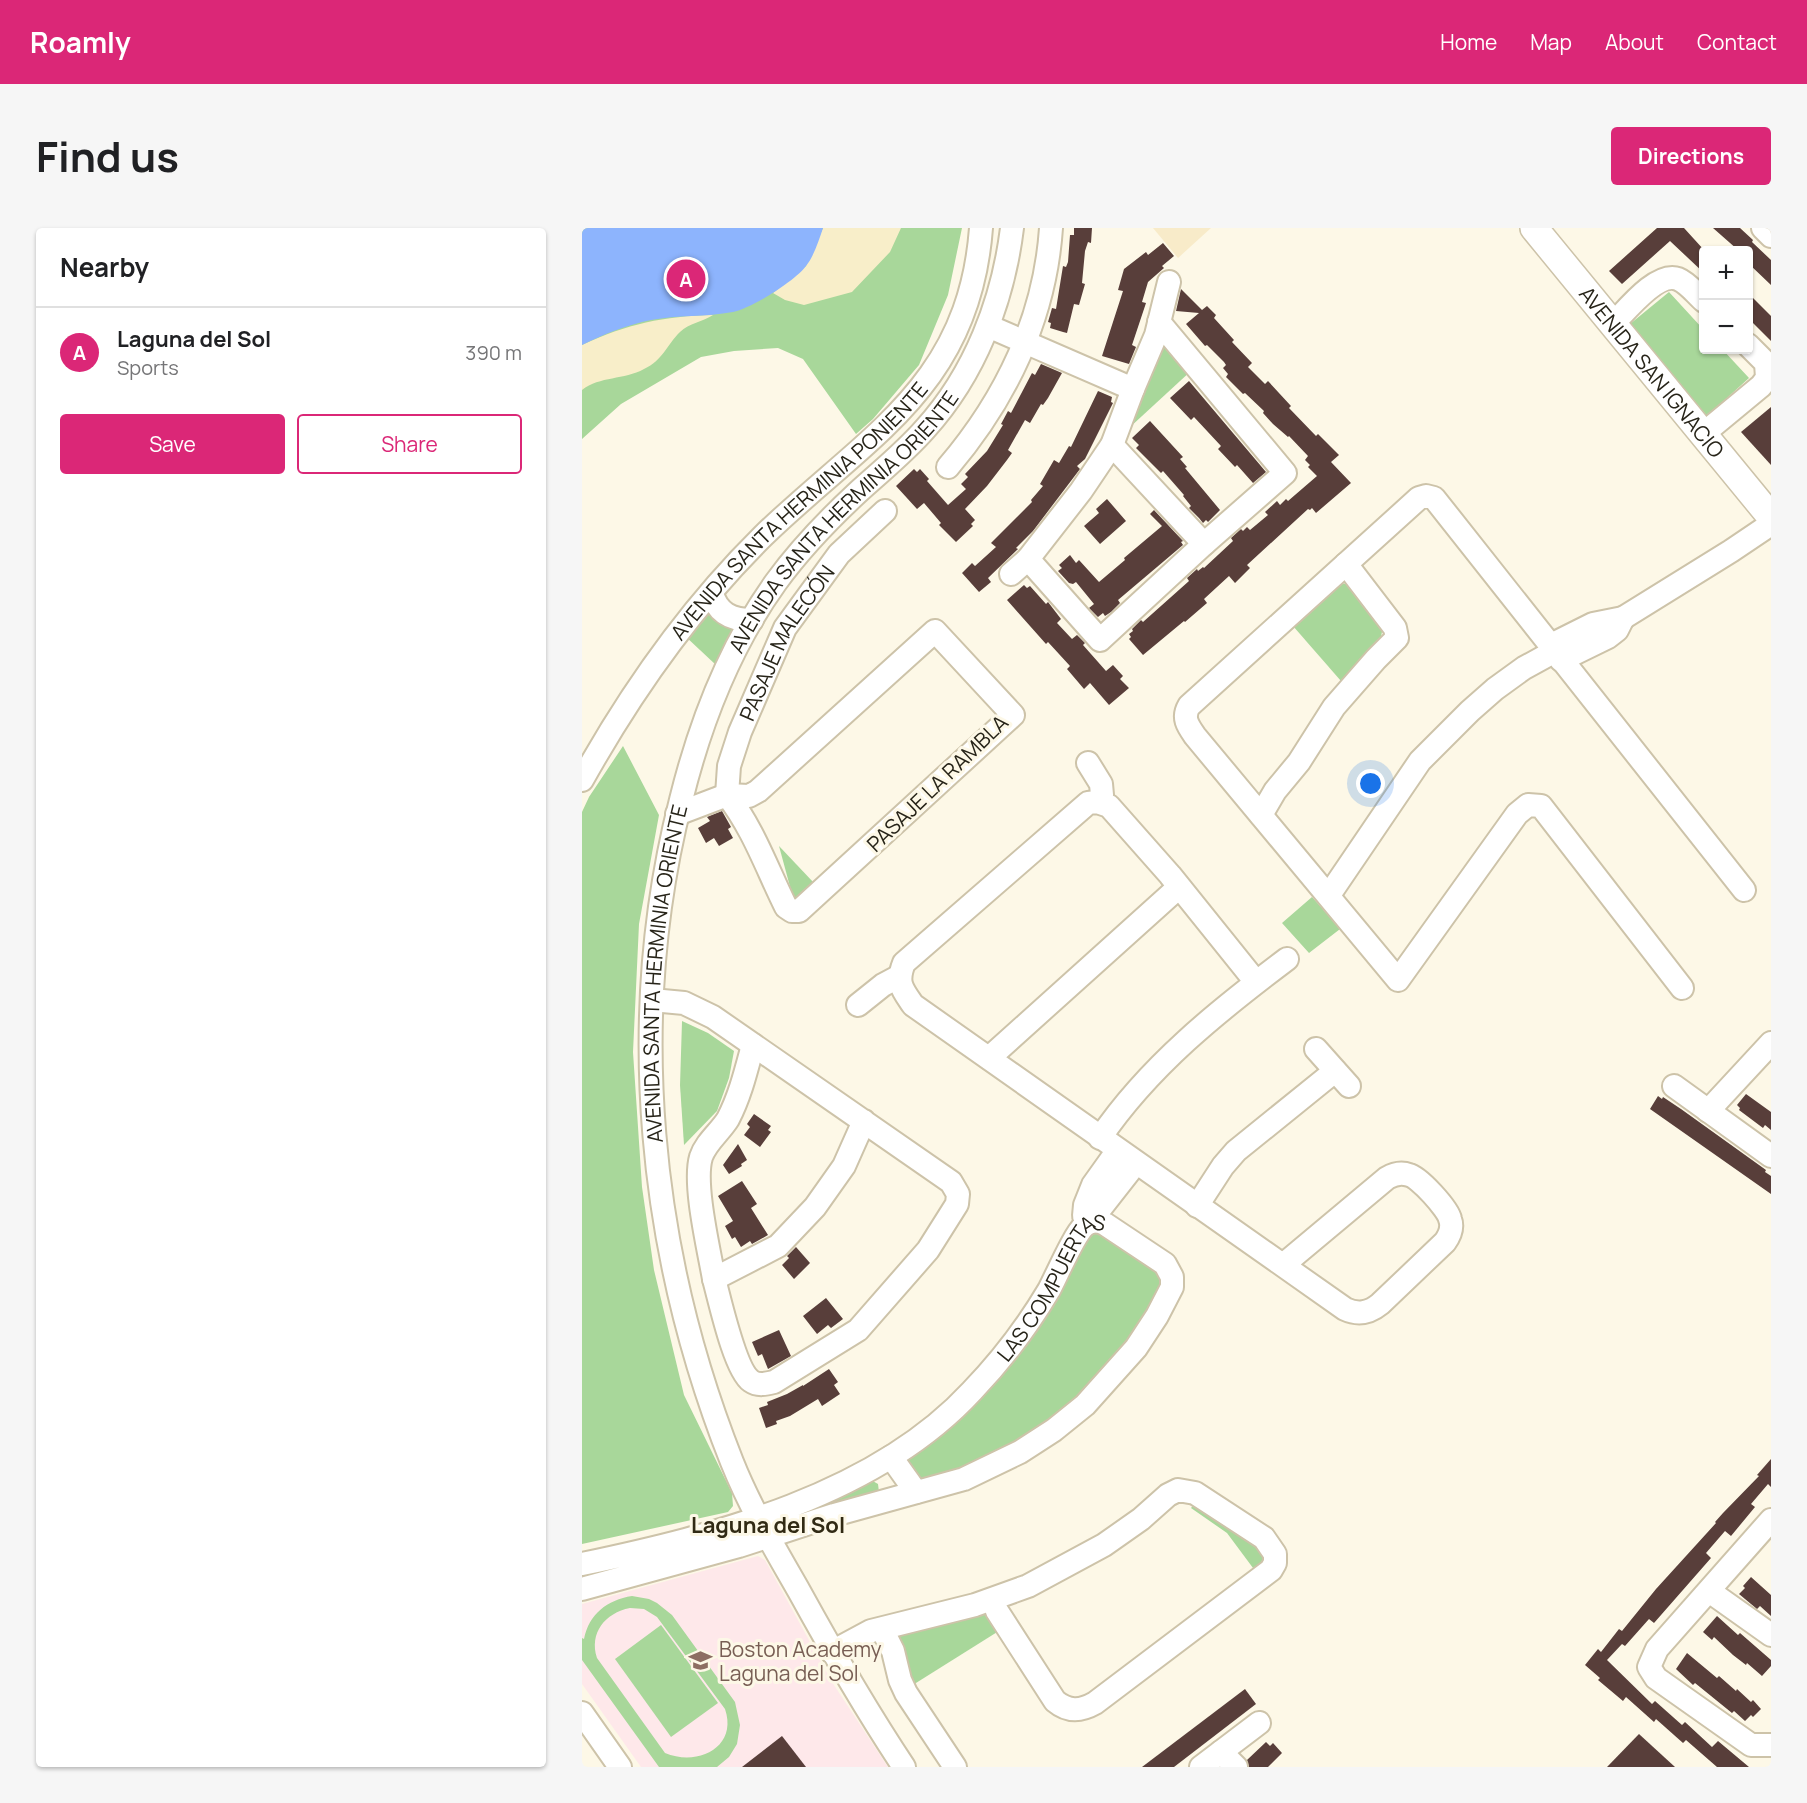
<!DOCTYPE html>
<html lang="en">
<head>
<meta charset="utf-8">
<style>
  body { margin:0; font-family:Manrope,sans-serif; background:#f6f6f6; color:#202124 }
  .controls { position:absolute; right:18px; top:18px; display:grid; overflow:hidden; border-radius:6px; box-shadow:0 2px 4px #0004 }
  .controls button { width:54px; height:54px; display:grid; place-items:center; padding:0; border:0; border-bottom:2px solid #e0e0e0; background:#fff; color:#202124; font:30px sans-serif }
  .you { position:absolute; left:789px; top:556px; width:21px; height:21px; margin:-15px; border:4px solid #fff; border-radius:50%; background:#1a73e8; box-shadow:0 0 0 9px #1a73e833 }
  .badge { display:grid; place-items:center; width:39px; height:39px; border-radius:50%; background:#db2777; color:#fff; font-size:20px; font-weight:700 }
  .pin { position:absolute; translate:-50% -50%; border:3px solid #fff; box-shadow:0 2px 6px #0006 }
  .list { margin:0; padding:0; list-style:none }
  h2 { display:flex; justify-content:space-between; align-items:center; height:78px; margin:0; padding:0 24px; font-size:26px }
  h2 small { font-size:20px; font-weight:400; color:#757577 }
  .list li { display:grid; grid-template-columns:39px 1fr auto; gap:18px; align-items:center; box-sizing:border-box; height:90px; padding:0 24px; border-top:2px solid #e0e0e0 }
  .list b { display:block; font-size:22px; white-space:nowrap }
  .list p { margin:0; font-size:20px; white-space:nowrap; color:#757577 }
  .list em { font-size:20px; font-style:normal; color:#757577 }
  .actions { display:flex; gap:12px; padding:18px 24px }
  .actions a { flex:1; padding:14px 0; border:2px solid #db2777; border-radius:6px; text-align:center; font-size:21px; color:#db2777 }
  .actions .main { background:#db2777; color:#fff }
  .map { position:relative; flex:none; width:1189px; height:1539px; overflow:hidden; border-radius:6px }
  header { display:flex; align-items:center; gap:36px; box-sizing:border-box; height:84px; padding:0 30px; background:#db2777; color:#fff }
  header strong { font-size:28px }
  nav { display:flex; gap:33px; margin-inline-start:auto; font-size:21px }
  .intro { display:flex; align-items:center; justify-content:space-between; box-sizing:border-box; height:144px; padding:0 36px }
  h1 { margin:0; font-size:42px }
  .button { padding:15px 27px; border-radius:6px; background:#db2777; color:#fff; font-size:21px; font-weight:700 }
  main { display:flex; gap:36px; padding:0 36px }
  aside { flex:1; background:#fff; border-radius:6px; box-shadow:0 2px 4px #0004 }
  .map>svg:first-child { display:block }
  .built { fill:#f8ebc9 }
  .education { fill:#fee8ea }
  .green { fill:#a8d79a; fill-rule:evenodd }
  .sand { fill:#f8eec9 }
  .water { fill:#8db4fd }
  .building { fill:#583e3a }
  .lines { fill:none; stroke-linecap:round; stroke-linejoin:round }
  .minor-casing { stroke:#cdc3a9; stroke-width:26 }
  .major-casing { stroke:#cdc3a9; stroke-width:30 }
  .minor { stroke:#fff; stroke-width:22 }
  .major { stroke:#fff; stroke-width:27 }
  .labels { text-anchor:middle; dominant-baseline:central; stroke-width:6; stroke-linejoin:round; paint-order:stroke }
  .street-label { font-size:21px; fill:#272419; stroke:#fdf8e7 }
  .education-label { font-size:21px; fill:#785e54; stroke:#fdf8e7; text-anchor:start }
  .neighbourhood-label { font-size:22px; font-weight:bold; fill:#312a14; stroke:#fdf8e7 }
</style>
</head>
<body>
<header>
<strong>Roamly</strong>
<nav><a>Home</a><a>Map</a><a>About</a><a>Contact</a></nav>
</header>
<div class="intro"><h1>Find us</h1><a class="button">Directions</a></div>
<main>
<aside>
<h2>Nearby<small></small></h2>
<ul class="list">
<li><span class="badge">A</span><div><b>Laguna del Sol</b><p>Sports</p></div><em>390 m</em></li>
</ul>
<div class="actions"><a class="main">Save</a><a>Share</a></div>
</aside>
<div class="map">
<svg width="1189" height="1539" viewBox="0 0 1189 1539">
  <rect width="100%" height="100%" fill="#fdf8e7"/>
  <polygon class="built" points="571,0 629,0 596,30"/>
  <polygon class="education" points="176,1328 183,1332 250,1454 306,1539 59,1539 0,1456 0,1376"/>
  <g class="green">
    <polygon points="0,0 380,0 366,67 337,137 291,191 274,206 221,131 196,120 152,123 119,129 39,176 0,211"/>
    <polygon points="1087,64 1121,101 1122,122 1141,122 1167,150 1125,188 1048,96"/>
    <polygon points="585,109 610,142 547,200"/>
    <polygon points="766,355 801,398 799,409 759,453 711,398 755,357"/>
    <polygon points="124,382 151,402 134,437 103,408"/>
    <polygon points="41,518 77,587 57,696 51,824 60,959 72,1042 102,1167 150,1265 151,1278 146,1284 0,1316 0,584 7,569"/>
    <polygon points="197,618 232,655 214,671 210,666"/>
    <polygon points="730,669 747,688 761,680 771,691 727,725 700,695"/>
    <polygon points="100,793 126,805 152,823 147,850 135,883 102,917 98,857"/>
    <polygon points="512,1000 579,1043 583,1058 564,1092 492,1176 427,1220 341,1255 325,1235 324,1229"/>
    <polygon points="289,1252 296,1256 297,1264 214,1291 211,1286"/>
    <polygon points="614,1274 681,1318 684,1336 674,1344 645,1305 609,1280"/>
    <path d="M50,1368L67,1371L75,1375L90,1387L153,1474L158,1497L155,1516L147,1529L135,1539H77L0,1432V1410L2,1411C7,1386 25,1372 50,1368ZM48,1380L62,1381L75,1389L143,1481C156,1519 116,1539 83,1525L15,1430C7,1405 23,1385 48,1380Z"/>
    <polygon points="403,1381 420,1401 326,1460 313,1410 316,1406"/>
    <polygon points="79,1397 136,1475 89,1509 33,1431"/>
  </g>
  <g class="sand">
    <polygon points="241,0 319,0 308,24 270,64 222,77 203,72 191,65 224,38"/>
    <path d="M131,87C121,94 107,95 98,104C84,118 81,132 62,141C42,152 18,148 0,162V117C45,96 82,88 131,87Z"/>
  </g>
  <path class="water" d="M0,0H241C237,12 232,28 224,38C213,53 170,80 151,84C124,89 96,87 69,92C45,97 22,106 0,117Z"/>
  <g class="building">
    <polygon points="492,0 510,0 509,15 506,14 503,23 500,55 503,56 497,77 492,76 485,105 481,104 468,100 469,95 466,94 470,80 474,81 481,38 484,39 486,34 488,7 492,7"/>
    <polygon points="1075,0 1102,0 1122,22 1122,45 1088,13 1040,56 1027,43"/>
    <polygon points="1131,0 1158,0 1171,12 1170,14 1189,32 1189,57 1167,36 1167,22 1156,22"/>
    <polygon points="581,15 592,28 580,38 582,40 566,54 560,74 564,75 550,117 554,119 547,136 520,128 541,63 536,62 542,41 564,24 566,27"/>
    <polygon points="599,61 620,82 625,78 634,87 632,90 652,112 650,114 670,135 666,139 683,156 686,153 709,178 707,180 734,208 736,206 757,227 749,234 769,255 734,285 730,280 728,282 726,281 665,337 668,340 653,355 647,348 622,371 625,375 603,394 602,393 561,427 547,411 549,409 547,406 551,403 550,401 559,392 561,394 607,353 605,350 615,341 616,343 621,339 622,340 651,313 649,310 659,301 661,303 665,299 668,302 686,287 683,284 695,273 698,277 704,271 706,273 735,248 726,239 728,237 723,232 726,228 707,208 706,209 691,196 681,185 682,183 663,165 661,166 644,149 646,146 641,140 644,137 642,134 625,117 623,118 604,96 617,85 594,83"/>
    <polygon points="1167,66 1189,88 1189,113 1167,91"/>
    <polygon points="459,136 480,145 466,170 461,177 459,176 448,195 443,192 426,222 430,225 425,232 405,258 383,281 393,292 389,296 391,298 374,314 357,297 359,295 342,275 335,281 314,258 332,241 335,244 338,241 347,251 345,253 366,277 384,261 379,256 386,249 383,246 405,223 421,197 419,196 426,183 429,185 450,145 453,147"/>
    <polygon points="607,153 684,244 671,255 655,237 653,239 636,221 639,218 612,189 609,192 588,170"/>
    <polygon points="516,163 530,169 529,174 531,175 503,231 495,238 498,241 451,303 434,320 436,321 406,350 409,354 397,364 380,345 390,335 393,338 414,319 409,315 450,274 449,272 461,258 458,256 472,232 477,235 487,218 489,219"/>
    <polygon points="1189,179 1189,237 1159,204"/>
    <polygon points="568,193 601,229 598,231 605,239 603,240 638,282 626,294 624,292 621,295 617,290 607,280 609,278 601,268 602,267 581,243 579,245 554,220 557,217 550,210"/>
    <polygon points="525,271 544,293 518,316 502,298 517,285 514,281"/>
    <polygon points="572,282 601,313 599,314 601,317 536,372 538,375 529,384 523,388 521,385 516,389 507,380 512,376 494,354 491,356 487,355 476,343 480,340 477,337 488,327 494,335 497,332 517,354 543,332 542,330 580,298 568,286"/>
    <polygon points="442,357 445,360 448,358 464,376 466,374 479,391 475,395 490,411 495,407 503,415 501,417 524,443 531,437 541,448 538,451 547,460 527,477 508,455 502,461 485,441 488,438 466,414 464,416 425,372"/>
    <polygon points="140,583 149,599 146,601 151,610 137,618 132,610 124,615 116,600 128,593 125,589"/>
    <polygon points="1164,866 1189,884 1189,902 1183,897 1181,900 1157,882 1158,880 1155,877"/>
    <polygon points="1076,868 1080,871 1081,869 1099,881 1184,942 1183,944 1189,948 1189,966 1068,881"/>
    <polygon points="172,886 189,898 186,902 189,904 178,919 162,907 168,899 165,896"/>
    <polygon points="156,916 165,932 159,936 160,938 147,946 141,937"/>
    <polygon points="160,953 175,976 169,980 186,1007 170,1016 168,1013 159,1019 153,1009 150,1011 143,998 151,993 136,968"/>
    <polygon points="214,1019 228,1035 212,1051 200,1037 207,1030 205,1028"/>
    <polygon points="244,1070 261,1091 249,1100 246,1097 235,1106 221,1088"/>
    <polygon points="197,1102 209,1128 186,1141 180,1126 176,1128 170,1114"/>
    <polygon points="247,1141 256,1154 252,1157 258,1166 240,1178 236,1171 208,1188 194,1193 195,1196 184,1200 177,1180 186,1177 185,1174 205,1166 221,1157 221,1158"/>
    <polygon points="1189,1231 1189,1259 1186,1256 1169,1276 1173,1279 1149,1308 1143,1303 1124,1325 1129,1330 1072,1395 1067,1391 1043,1418 1040,1416 1025,1432 1070,1476 1073,1473 1100,1497 1103,1494 1130,1519 1136,1513 1167,1539 1135,1539 1104,1512 1101,1515 1074,1491 1072,1494 1044,1469 1041,1473 1016,1452 1018,1450 1003,1437 1016,1421 1019,1424 1037,1401 1040,1403 1074,1361 1134,1295 1133,1294 1141,1285 1177,1248 1175,1247"/>
    <polygon points="1169,1349 1189,1367 1189,1388 1178,1378 1175,1381 1157,1366 1163,1360 1161,1358"/>
    <polygon points="1135,1388 1156,1407 1158,1405 1189,1432 1189,1438 1180,1448 1165,1435 1164,1437 1151,1427 1132,1409 1130,1412 1121,1404"/>
    <polygon points="1105,1425 1135,1450 1137,1448 1154,1463 1155,1461 1169,1474 1171,1472 1179,1481 1171,1489 1169,1487 1163,1493 1152,1483 1150,1485 1113,1455 1111,1457 1094,1441"/>
    <polygon points="663,1461 674,1476 592,1539 560,1539"/>
    <polygon points="1057,1506 1093,1539 1025,1539"/>
    <polygon points="200,1508 224,1539 160,1539"/>
    <polygon points="684,1514 688,1518 691,1515 700,1525 686,1539 667,1539 665,1532"/>
  </g>
  <g class="lines">
    <defs>
      <g id="minor">
        <polyline points="1181,0 1189,8"/>
        <path d="M1031,96C1044,83 1075,43 1096,51C1106,55 1114,66 1122,73"/>
        <polyline points="406,98 551,161"/>
        <polyline points="1121,206 1179,158 1185,150 1184,135 1166,117"/>
        <polyline points="530,217 622,316"/>
        <path d="M366,239C424,171 463,90 469,0"/>
        <polyline points="446,331 518,412 622,316 703,245 577,94"/>
        <polyline points="429,346 446,331 499,263 530,217 551,161 574,107 587,54"/>
        <path d="M130,365C135,385 150,392 170,392"/>
        <polyline points="1041,390 1149,323 1189,296"/>
        <polyline points="969,417 1011,396 1041,390 1035,402 1026,409 979,432"/>
        <polyline points="506,535 519,556 520,567 515,574"/>
        <path id="s1" d="M0,552C49,464 109,379 181,308C284,208 387,160 399,0"/>
        <path id="s2" d="M145,567L147,538L158,504L203,400L257,326L303,283"/>
        <path d="M95,586L145,567L167,568L176,563L353,403L431,487L217,683H210L204,679C185,641 172,602 145,567"/>
        <polyline points="679,587 693,563 717,534 752,479 794,431 815,410 813,400 764,336"/>
        <polyline points="747,667 838,533 888,483 913,461 942,440 973,423"/>
        <path d="M674,754L588,647L527,578L515,574L506,575L322,735C314,755 320,761 331,777C475,879 619,980 763,1081C776,1087 787,1085 798,1076L863,1014C868,1007 871,999 868,991C866,981 837,949 827,947C819,944 812,946 805,950L701,1037"/>
        <path d="M1100,760L959,578L946,577L935,586L816,752L613,508C606,498 600,490 607,478L837,270L844,268L852,270L1162,662"/>
        <path d="M70,772L102,775L131,789L369,954L376,966L375,976L346,1022L276,1102L192,1154C184,1156 176,1158 169,1153C153,1142 138,1073 132,1051L196,1018L233,979L262,938L282,893"/>
        <polyline points="276,777 301,757 316,749"/>
        <polyline points="734,821 767,858"/>
        <polyline points="407,830 597,659"/>
        <polyline points="1092,858 1189,928"/>
        <polyline points="1126,883 1189,815"/>
        <path d="M518,910C567,838 636,783 705,731"/>
        <polyline points="536,922 511,957 503,977 502,988 507,995 554,935"/>
        <polyline points="615,978 641,938 654,923 753,843"/>
        <path d="M132,1051C127,1022 111,956 119,929C124,914 138,904 146,891C158,868 164,843 171,817"/>
        <polyline points="309,1229 334,1264"/>
        <polyline points="1189,1292 1075,1421 1067,1439 1074,1450 1169,1517 1189,1517"/>
        <path id="s3" d="M0,1336C134,1308 294,1267 390,1163C420,1132 445,1099 467,1062C475,1047 492,1007 502,998C507,992 516,993 523,996L583,1036L590,1049V1059L575,1088L554,1120L503,1177L472,1202L438,1224L382,1251L252,1287L157,1318L0,1361"/>
        <polyline points="1127,1363 1189,1407"/>
        <polyline points="300,1401 311,1423 318,1452 324,1465 373,1539"/>
        <path d="M250,1424L289,1403L393,1377L446,1358L522,1317L559,1291L586,1267L596,1262L613,1265L682,1310L693,1326V1335L689,1342L513,1475C499,1483 486,1484 473,1473L415,1383L411,1372"/>
        <polyline points="0,1485 38,1539"/>
        <polyline points="639,1524 654,1539"/>
        <path id="s4" d="M322,1539C284,1482 250,1423 217,1363C193,1321 168,1279 150,1234C67,1025 43,791 99,572C118,495 148,418 194,354C218,321 246,292 275,265C298,244 323,224 343,201C393,146 421,73 430,0"/>
        <polyline points="619,1539 677,1495"/>
      </g>
      <g id="major">
        <path id="s5" d="M952,0L1189,289"/>
      </g>
    </defs>
    <use href="#minor" class="minor-casing"/>
    <use href="#major" class="major-casing"/>
    <use href="#minor" class="minor"/>
    <use href="#major" class="major"/>
  </g>
  <defs>
    <symbol id="school-bare" viewBox="-9 -9 18 18"><path d="M0-5L7-2L0 1L-7-2ZM-4 1L0 2.5L4 1V4Q0 6-4 4Z" fill="#8d6e63" stroke="#fdf8e7" stroke-width="2.5" paint-order="stroke"/></symbol>
  </defs>
  <g fill-rule="evenodd">
    <use href="#school-bare" x="102" y="1416" width="33" height="33"/>
  </g>
  <g class="labels">
    <g class="street-label">
      <text stroke="none"><textPath href="#s5" startOffset="186">AVENIDA SAN IGNACIO</textPath></text>
      <text stroke="none"><textPath href="#s1" startOffset="348">AVENIDA SANTA HERMINIA PONIENTE</textPath></text>
      <text stroke="none"><textPath href="#s4" startOffset="1354">AVENIDA SANTA HERMINIA ORIENTE</textPath></text>
      <text stroke="none"><textPath href="#s2" startOffset="166">PASAJE MALECÓN</textPath></text>
      <text transform="translate(355 555) rotate(-44)">PASAJE LA RAMBLA</text>
      <text stroke="none"><textPath href="#s4" startOffset="850">AVENIDA SANTA HERMINIA ORIENTE</textPath></text>
      <text stroke="none"><textPath href="#s3" startOffset="567">LAS COMPUERTAS</textPath></text>
    </g>
    <g class="education-label">
      <text x="137" y="1421">Boston Academy<tspan x="137" dy="24">Laguna del Sol</tspan></text>
    </g>
    <g class="neighbourhood-label">
      <text x="186" y="1297">Laguna del Sol</text>
    </g>
  </g>
</svg>
<div class="controls">
<button>+</button>
<button>−</button>
</div>
<div class="you"></div>
<div class="pin badge" style="left:104px;top:51px">A</div>
</div>
</main>
</body>
</html>
